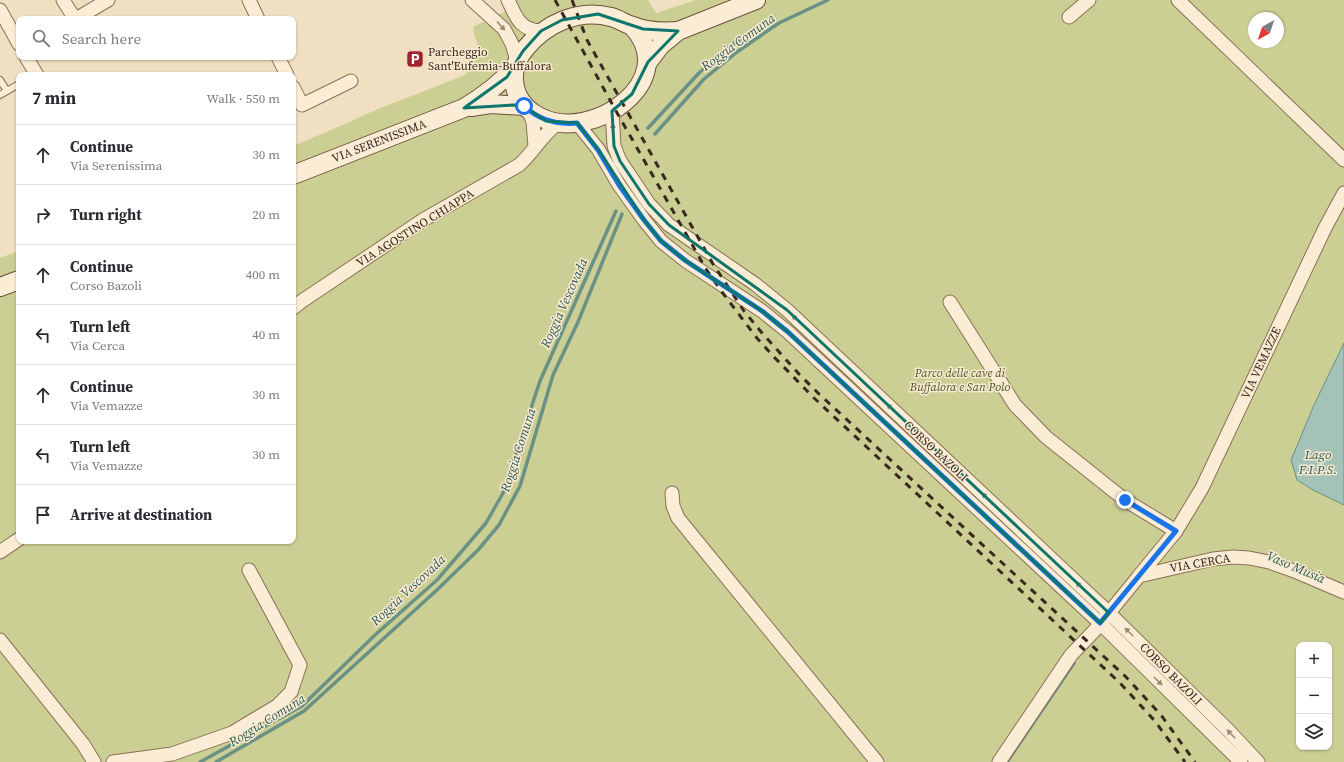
<!DOCTYPE html>
<html lang="en">
<head>
<meta charset="utf-8">
<style>
  body { margin:0; font-family:"Source Serif 4",serif; background:#f7f7f7; color:#2b2b33 }
  .controls { position:absolute; right:12px; bottom:12px; display:grid; overflow:hidden; border-radius:8px; box-shadow:0 1px 3px #0004 }
  .controls button { width:36px; height:36px; display:grid; place-items:center; padding:0; border:0; border-bottom:1px solid #e1e1e2; background:#fff; color:#2b2b33; font:20px sans-serif }
  .compass { position:absolute; left:1248px; top:12px; width:36px; height:36px; border-radius:50%; background:#fff; box-shadow:0 1px 3px #0004; rotate:220deg }
  .stop { position:absolute; width:12px; height:12px; margin:-9px; border:3px solid #1a73e8; border-radius:50%; background:#fff }
  .stop.end { background:#1a73e8; border-color:#fff; box-shadow:0 1px 4px #0008 }
  .list { margin:0; padding:0; list-style:none }
  h2 { display:flex; justify-content:space-between; align-items:center; height:52px; margin:0; padding:0 16px; font-size:17px }
  h2 small { font-size:13px; font-weight:400; color:#7c7c81 }
  .list li { display:grid; grid-template-columns:26px 1fr auto; gap:12px; align-items:center; box-sizing:border-box; height:60px; padding:0 16px; border-top:1px solid #e1e1e2 }
  .list b { display:block; font-size:15px; white-space:nowrap }
  .list p { margin:0; font-size:13px; white-space:nowrap; color:#7c7c81 }
  .list em { font-size:13px; font-style:normal; color:#7c7c81 }
  .icon { flex:none; width:22px; height:22px; fill:none; stroke:currentColor; stroke-width:2; stroke-linecap:round; stroke-linejoin:round }
  .map { position:relative; flex:none; width:1344px; height:762px; overflow:hidden }
  .search { position:absolute; background:#fff; box-shadow:0 1px 3px #0004; left:16px; top:16px; width:280px; height:44px; display:flex; align-items:center; gap:10px; box-sizing:border-box; padding:0 14px; border-radius:8px; color:#7c7c81; font-size:15px }
  .panel { position:absolute; background:#fff; box-shadow:0 1px 3px #0004; left:16px; top:72px; width:280px; height:472px; border-radius:8px }
  .map>svg:first-child { display:block }
  .green { fill:#cccf94; fill-rule:evenodd }
  .water { fill:#a4c2b7; stroke:#6a9185 }
  .lines { fill:none; stroke-linecap:round; stroke-linejoin:round }
  .stream { stroke:#6a9185; stroke-width:3.5 }
  .lane-casing { stroke:#8b6f57; stroke-width:8 }
  .street-casing { stroke:#8b6f57; stroke-width:15 }
  .secondary-casing { stroke:#6d503b; stroke-width:20 }
  .lane { stroke:#fbedd5; stroke-width:6 }
  .street { stroke:#fbedd5; stroke-width:13 }
  .secondary { stroke:#fbedd5; stroke-width:18 }
  .rail { stroke:#3a291d; stroke-width:3; stroke-dasharray:7 7; stroke-linecap:butt }
  .oneway { fill:#9a8b79 }
  .route { stroke:#1a73e8; stroke-width:5 }
  .marked { fill:none; stroke:#0f766e; stroke-width:3; stroke-linejoin:round }
  .labels { text-anchor:middle; dominant-baseline:central; stroke-width:3; stroke-linejoin:round; paint-order:stroke }
  .poi-label { font-size:12px; fill:#3a291d; stroke:#f7ead1; text-anchor:start }
  .street-label { font-size:12px; fill:#3a291d; stroke:#f7ead1 }
  .park-label { font-size:12px; font-style:italic; fill:#4d5722; stroke:#f7ead1 }
  .water-label { font-size:13px; font-style:italic; fill:#2b5a54; stroke:#f7ead1 }
</style>
</head>
<body>
<div class="map">
<svg width="1344" height="762" viewBox="0 0 1344 762">
  <rect width="100%" height="100%" fill="#f0dfc1"/>
  <path class="green" d="M516,0H648L656,13L696,0H1344V762H0V258L19,251V541H293V146L350,122H349L378,109L422,92L465,75L480,51L473,31L474,30L473,27L518,5ZM1254,18H1278V42H1254ZM1299,645H1329V747H1299Z"/>
  <polygon class="water" points="1344,343 1344,505 1313,490 1297,480 1291,460 1314,405"/>
  <g class="lines">
    <g class="stream">
      <polyline points="648,128 699,73 733,44 775,19"/>
      <polyline points="655,134 704,79 737,52 779,23 828,0"/>
      <polyline points="200,762 302,706 375,635 437,580 486,523 503,493 540,381 616,211"/>
      <polyline points="216,762 304,711 438,589 478,550 499,525 520,486 553,375 578,322 622,214"/>
      <polyline points="1007,762 1074,663"/>
    </g>
    <defs>
      <g id="lane">
        <polyline points="0,80 7,91"/>
        <polyline points="0,95 19,84"/>
      </g>
      <g id="street">
        <polyline points="63,0 75,19"/>
        <polyline points="249,0 258,19"/>
        <polyline points="472,0 504,29 512,44 517,60"/>
        <path d="M508,0C516,17 520,30 541,31"/>
        <polyline points="1178,0 1344,160"/>
        <polyline points="0,10 19,44"/>
        <polyline points="1069,17 1089,0"/>
        <polyline points="76,19 108,0"/>
        <polyline points="26,57 37,75"/>
        <polyline points="278,57 287,75"/>
        <polyline points="293,87 302,105 351,81"/>
        <polyline points="529,111 533,122 535,146"/>
        <polyline points="612,111 614,146 620,161 649,204 669,225 755,284 787,310 1109,613 1229,731 1258,762"/>
        <polyline points="577,123 598,149 619,185 644,220 661,241 686,261 762,311 788,332 1100,623 1241,762"/>
        <polyline points="950,302 1015,405 1046,437 1125,500 1176,531"/>
        <path d="M293,308L302,301L423,220L519,165C534,152 540,137 557,124"/>
        <polyline points="672,493 673,506 678,518 877,762"/>
        <polyline points="0,552 19,539"/>
        <polyline points="1139,576 1176,531 1202,488 1325,228 1344,193"/>
        <polyline points="0,640 83,744 94,762"/>
        <polyline points="113,762 172,754 232,733 277,706 291,692 300,665 249,570"/>
        <polyline points="999,762 1071,655 1095,630 1139,576 1213,559 1233,557 1249,558 1269,562 1297,572 1344,592"/>
      </g>
      <g id="secondary">
        <path d="M632,26C683,80 592,144 540,117C529,112 522,105 517,94C511,78 514,62 525,49C545,24 578,8 611,17C619,19 625,24 633,26C647,32 663,32 678,31"/>
        <polyline points="648,62 661,45 678,31 756,0"/>
        <polyline points="471,107 491,104 524,106"/>
        <path d="M293,175L464,108C484,96 500,84 515,67"/>
        <polyline points="0,287 19,280"/>
      </g>
    </defs>
    <use href="#lane" class="lane-casing"/>
    <use href="#street" class="street-casing"/>
    <use href="#secondary" class="secondary-casing"/>
    <use href="#lane" class="lane"/>
    <use href="#street" class="street"/>
    <use href="#secondary" class="secondary"/>
    <g class="rail">
      <polyline points="555,0 616,111 706,269 722,292 756,337 775,358 814,398 1120,683 1154,720 1185,762"/>
      <polyline points="572,0 587,40 713,264 744,311 762,333 799,374 819,394 1126,677 1161,715 1195,762"/>
    </g>
  </g>
  <defs><path id="oneway-solid" d="M-6-.8H1V-3.2L6.5 0L1 3.2V.8H-6Z"/></defs>
  <g class="oneway">
    <use href="#oneway-solid" transform="translate(501 26) rotate(48)"/>
    <use href="#oneway-solid" transform="translate(613 129) rotate(-94)"/>
    <use href="#oneway-solid" transform="translate(796 319) rotate(-136)"/>
    <use href="#oneway-solid" transform="translate(891 408) rotate(-137)"/>
    <use href="#oneway-solid" transform="translate(986 497) rotate(-137)"/>
    <use href="#oneway-solid" transform="translate(1080 586) rotate(-137)"/>
    <use href="#oneway-solid" transform="translate(1129 632) rotate(-135)"/>
    <use href="#oneway-solid" transform="translate(1158 681) rotate(45)"/>
    <use href="#oneway-solid" transform="translate(1231 734) rotate(-134)"/>
  </g>
  <g class="lines">
    <path class="route" d="M524,106C539,120 556,125 577,123L598,150L619,185L644,220L661,241L686,261L762,311L788,332L1100,623L1176,531L1125,500"/>
  </g>
  <path class="marked" d="M598,14L643,29L678,31L648,62L632,94L612,111L614,146L620,161L649,204L669,225L787,310L1109,613L1100,623L788,332L762,311L686,261L661,241L644,220L598,149L577,123L546,121L524,106L513,105L464,108L507,77L523,51L541,31L562,20Z"/>
  <defs>
    <symbol id="parking-square" viewBox="-11 -11 22 22"><rect x="-9" y="-9" width="18" height="18" rx="4" fill="#9d242d" stroke="#f7ead1"/><path d="M-3.5-5.5H1a3.5 3.5 0 0 1 0 7H-1V5.5H-3.5ZM-1-3.4V-.6H.8a1.4 1.4 0 0 0 0-2.8Z" fill="#fff"/></symbol>
  </defs>
  <g fill-rule="evenodd">
    <use href="#parking-square" x="405" y="49" width="20" height="20"/>
  </g>
  <g class="labels">
    <g class="poi-label">
      <text x="428" y="52">Parcheggio<tspan x="428" dy="14">Sant'Eufemia-Buffalora</tspan></text>
    </g>
    <g class="street-label">
      <text transform="translate(379 141) rotate(-21)">VIA SERENISSIMA</text>
      <text transform="translate(415 228) rotate(-32)">VIA AGOSTINO CHIAPPA</text>
      <text transform="translate(1261 363) rotate(-65)">VIA VEMAZZE</text>
      <text transform="translate(936 451) rotate(43)">CORSO BAZOLI</text>
      <text transform="translate(1200 563) rotate(-10)">VIA CERCA</text>
      <text transform="translate(1171 674) rotate(45)">CORSO BAZOLI</text>
    </g>
    <g class="park-label">
      <text x="960" y="373">Parco delle cave di<tspan x="960" dy="14">Buffalora e San Polo</tspan></text>
    </g>
    <g class="water-label">
      <text transform="translate(738 42) rotate(-36)">Roggia Comuna</text>
      <text transform="translate(564 303) rotate(-66)">Roggia Vescovada</text>
      <text transform="translate(518 450) rotate(-72)">Roggia Comuna</text>
      <text x="1318" y="454">Lago<tspan x="1318" dy="15">F.I.P.S.</tspan></text>
      <text transform="translate(1296 567) rotate(23)">Vaso Musia</text>
      <text transform="translate(408 590) rotate(-43)">Roggia Vescovada</text>
      <text transform="translate(267 720) rotate(-32)">Roggia Comuna</text>
    </g>
  </g>
</svg>
<div class="controls">
<button>+</button>
<button>−</button>
<button><svg class="icon" aria-label="layers" viewBox="0 0 24 24"><path d="M12 4l9 5-9 5-9-5zM3 14l9 5 9-5"/></svg></button>
</div>
<svg class="compass" viewBox="-18 -18 36 36"><path d="M0-13l5 13h-10z" fill="#e53935"/><path d="M0 13l5-13h-10z" fill="#7c7c81"/></svg>
<div class="stop" style="left:524px;top:106px"></div>
<div class="stop end" style="left:1125px;top:500px"></div>
<div class="search"><svg class="icon" aria-label="search" viewBox="0 0 24 24"><circle cx="10" cy="10" r="6"/><path d="M15 15l6 6"/></svg>Search here</div>
<section class="panel">
<h2>7 min<small>Walk · 550 m</small></h2>
<ul class="list">
<li><svg class="icon" aria-label="ahead" viewBox="0 0 24 24"><path d="M12 20V5M6 11l6-6 6 6"/></svg><div><b>Continue</b><p>Via Serenissima</p></div><em>30 m</em></li>
<li><svg class="icon" aria-label="right" viewBox="0 0 24 24"><path d="M7 20v-9h11M14 6l5 5-5 5"/></svg><div><b>Turn right</b></div><em>20 m</em></li>
<li><svg class="icon" aria-label="ahead" viewBox="0 0 24 24"><path d="M12 20V5M6 11l6-6 6 6"/></svg><div><b>Continue</b><p>Corso Bazoli</p></div><em>400 m</em></li>
<li><svg class="icon" aria-label="left" viewBox="0 0 24 24"><path d="M17 20v-9H6M10 6l-5 5 5 5"/></svg><div><b>Turn left</b><p>Via Cerca</p></div><em>40 m</em></li>
<li><svg class="icon" aria-label="ahead" viewBox="0 0 24 24"><path d="M12 20V5M6 11l6-6 6 6"/></svg><div><b>Continue</b><p>Via Vemazze</p></div><em>30 m</em></li>
<li><svg class="icon" aria-label="left" viewBox="0 0 24 24"><path d="M17 20v-9H6M10 6l-5 5 5 5"/></svg><div><b>Turn left</b><p>Via Vemazze</p></div><em>30 m</em></li>
<li><svg class="icon" aria-label="arrive" viewBox="0 0 24 24"><path d="M6 21V4h12l-3 4 3 4H6"/></svg><div><b>Arrive at destination</b></div></li>
</ul>
</section>
</div>
</body>
</html>
